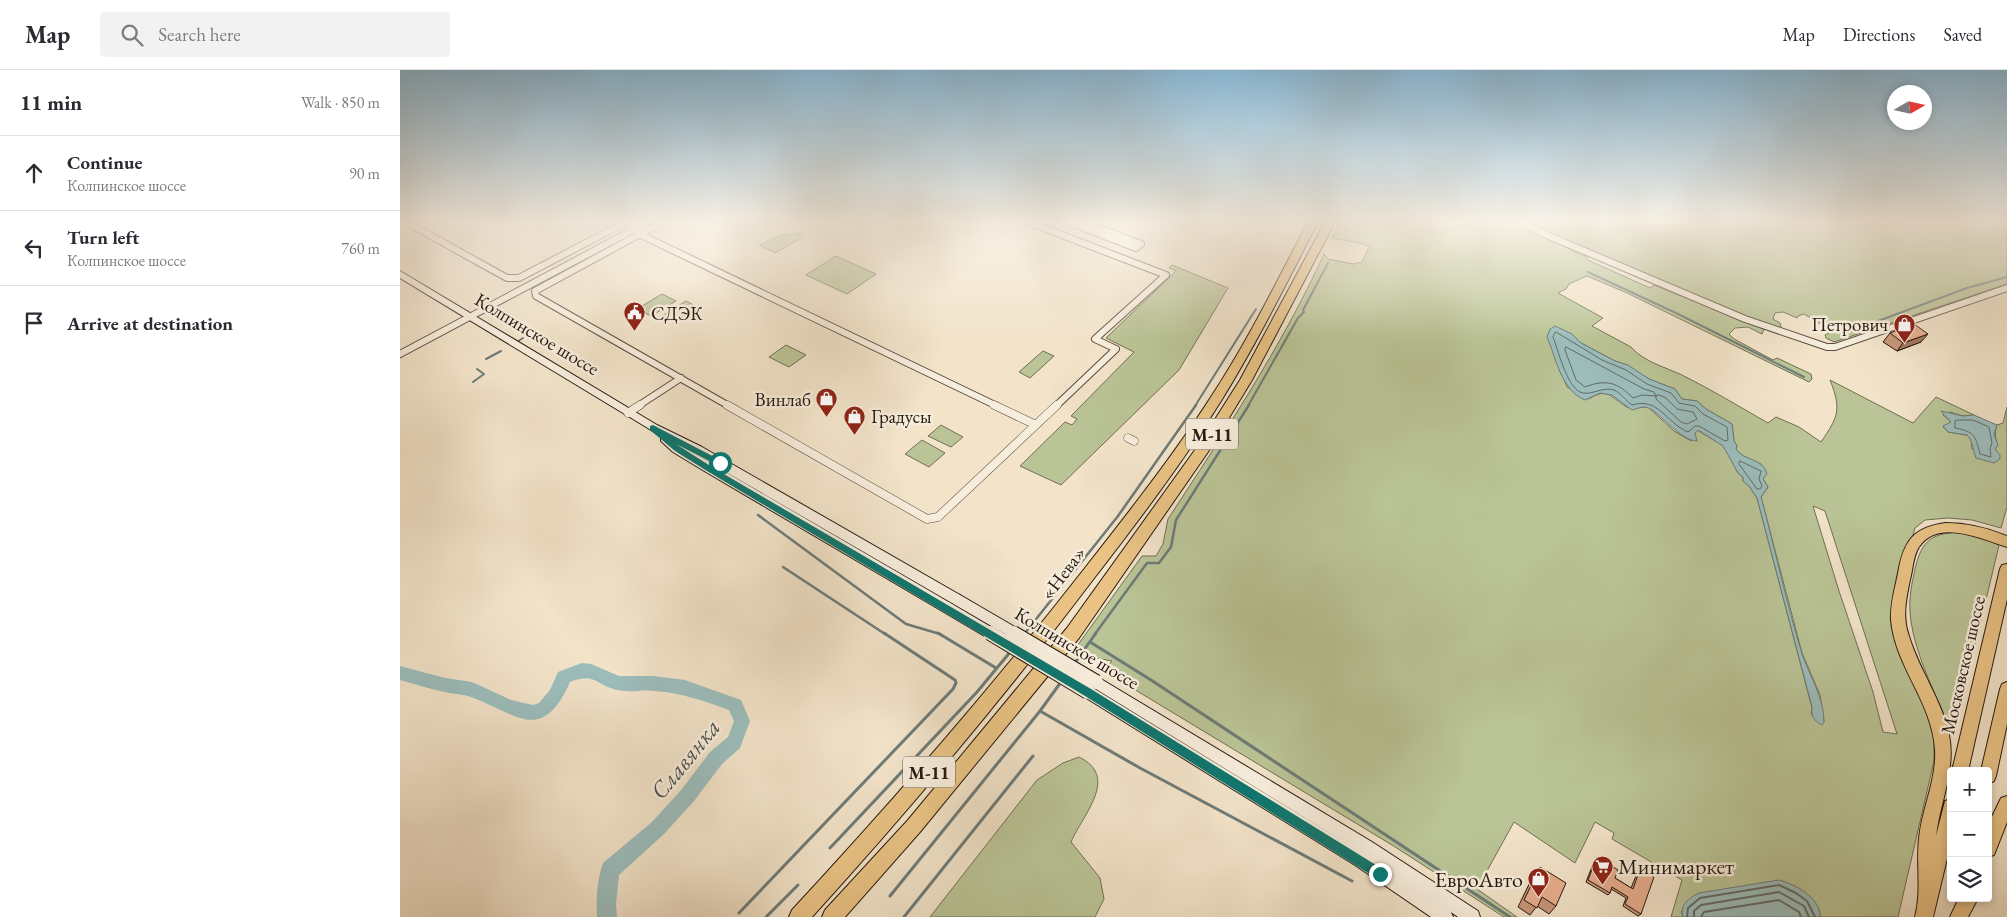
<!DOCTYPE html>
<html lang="en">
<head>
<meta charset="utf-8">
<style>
  body { margin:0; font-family:"EB Garamond",serif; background:#f2f2f3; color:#2b2b33 }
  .controls { position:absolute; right:15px; bottom:15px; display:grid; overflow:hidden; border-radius:5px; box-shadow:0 2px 8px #0003 }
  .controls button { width:45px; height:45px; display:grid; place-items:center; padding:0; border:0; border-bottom:1px solid #e1e1e2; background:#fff; color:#2b2b33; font:25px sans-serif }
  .compass { position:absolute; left:1487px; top:15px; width:45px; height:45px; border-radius:50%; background:#fff; box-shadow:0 2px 8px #0003; rotate:81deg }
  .stop { position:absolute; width:15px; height:15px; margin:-11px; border:4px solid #0f766e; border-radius:50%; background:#fff }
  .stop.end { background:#0f766e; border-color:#fff; box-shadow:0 1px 5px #0008 }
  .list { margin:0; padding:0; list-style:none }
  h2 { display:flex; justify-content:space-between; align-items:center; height:65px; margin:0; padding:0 20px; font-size:21px }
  h2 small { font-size:16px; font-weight:400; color:#7c7c81 }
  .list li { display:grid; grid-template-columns:32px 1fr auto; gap:15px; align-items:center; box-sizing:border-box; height:75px; padding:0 20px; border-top:1px solid #e1e1e2 }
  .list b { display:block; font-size:19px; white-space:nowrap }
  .list p { margin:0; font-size:16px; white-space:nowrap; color:#7c7c81 }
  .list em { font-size:16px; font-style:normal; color:#7c7c81 }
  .icon { flex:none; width:28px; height:28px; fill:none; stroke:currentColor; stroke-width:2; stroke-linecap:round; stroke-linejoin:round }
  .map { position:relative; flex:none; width:1607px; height:847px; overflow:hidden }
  header { display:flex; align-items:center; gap:30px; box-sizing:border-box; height:70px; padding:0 25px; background:#fff; border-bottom:1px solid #e1e1e2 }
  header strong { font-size:24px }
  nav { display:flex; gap:28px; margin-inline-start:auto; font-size:18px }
  .search { width:350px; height:45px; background:#f2f2f3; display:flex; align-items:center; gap:12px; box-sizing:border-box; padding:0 18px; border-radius:5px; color:#7c7c81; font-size:19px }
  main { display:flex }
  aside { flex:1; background:#fff }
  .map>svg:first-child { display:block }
  .green { fill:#bac496; stroke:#706e54; fill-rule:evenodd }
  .water { fill:#9cbdbc; stroke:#6d7b78 }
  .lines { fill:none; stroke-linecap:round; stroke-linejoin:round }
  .shore-far1 { stroke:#616a66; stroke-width:1 }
  .shore { stroke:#616a66; stroke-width:2 }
  .stream-far2 { stroke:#6d7b78; stroke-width:2 }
  .stream-far1 { stroke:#6d7b78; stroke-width:2.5 }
  .stream { stroke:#6d7b78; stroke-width:3 }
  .river { fill:#9cbdbc; fill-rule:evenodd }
  .minor-far1-casing { stroke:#594b3f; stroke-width:8 }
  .minor-casing { stroke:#594b3f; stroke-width:9 }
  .secondary-casing { stroke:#261811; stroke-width:2 }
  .trunk-casing { stroke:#261811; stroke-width:2 }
  .motorway-casing { stroke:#261811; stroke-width:2 }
  .minor-far1 { stroke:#f7eddc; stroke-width:6 }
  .minor { stroke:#f7eddc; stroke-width:8 }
  .secondary { fill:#f7eddc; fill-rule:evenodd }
  .trunk { fill:#e9c284; fill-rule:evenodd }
  .motorway { fill:#e9c284; fill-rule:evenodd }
  .secondary-bridge-far1-casing { stroke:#261811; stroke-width:13; stroke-linecap:butt }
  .secondary-bridge-casing { stroke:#261811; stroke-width:16; stroke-linecap:butt }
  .secondary-bridge-far1 { stroke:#f7eddc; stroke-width:11 }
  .secondary-bridge { stroke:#f7eddc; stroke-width:14 }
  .wall { fill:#c7967a; stroke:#261811 }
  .shaded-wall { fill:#a27a63; stroke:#261811 }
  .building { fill:#e7ae8e; stroke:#261811 }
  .route { fill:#0f766e }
  .labels { text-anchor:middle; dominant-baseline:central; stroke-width:5; stroke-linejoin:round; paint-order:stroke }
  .shield { fill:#f7eddc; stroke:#65584e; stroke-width:1 }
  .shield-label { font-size:18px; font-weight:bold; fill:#261811 }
  .poi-label { font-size:19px; fill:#261811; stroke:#f7eddc; text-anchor:start }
  .street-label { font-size:19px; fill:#261811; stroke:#f7eddc }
  .near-poi-label { font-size:22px; fill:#261811; stroke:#f7eddc; text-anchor:start }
  .near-water-label { font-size:24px; font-style:italic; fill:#4f524d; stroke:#f7eddc }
</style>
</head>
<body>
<header>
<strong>Map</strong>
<div class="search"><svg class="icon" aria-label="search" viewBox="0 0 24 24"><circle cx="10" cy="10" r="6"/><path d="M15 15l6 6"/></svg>Search here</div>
<nav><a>Map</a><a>Directions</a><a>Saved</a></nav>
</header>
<main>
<aside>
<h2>11 min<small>Walk · 850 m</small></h2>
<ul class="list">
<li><svg class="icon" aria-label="ahead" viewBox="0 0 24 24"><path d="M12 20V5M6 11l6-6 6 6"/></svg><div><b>Continue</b><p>Колпинское шоссе</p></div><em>90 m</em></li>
<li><svg class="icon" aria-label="left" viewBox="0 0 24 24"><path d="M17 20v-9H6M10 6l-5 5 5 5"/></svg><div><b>Turn left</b><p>Колпинское шоссе</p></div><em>760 m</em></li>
<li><svg class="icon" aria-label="arrive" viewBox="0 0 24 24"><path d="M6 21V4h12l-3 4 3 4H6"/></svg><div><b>Arrive at destination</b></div></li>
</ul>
</aside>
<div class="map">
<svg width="1607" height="847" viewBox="0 0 1607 847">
  <rect width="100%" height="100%" fill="#f2e3c9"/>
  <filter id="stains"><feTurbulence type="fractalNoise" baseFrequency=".004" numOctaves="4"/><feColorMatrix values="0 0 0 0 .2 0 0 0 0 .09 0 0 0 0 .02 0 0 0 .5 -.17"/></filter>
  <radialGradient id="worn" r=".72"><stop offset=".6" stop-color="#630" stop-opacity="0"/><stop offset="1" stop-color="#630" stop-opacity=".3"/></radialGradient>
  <g class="green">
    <path d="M939,152H1116L1177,183L1186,186L1188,190L1250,218L1254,215L1364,259L1362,264L1348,257L1335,258L1329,264L1334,269L1373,290L1377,288L1411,304L1412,309L1409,312L1227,223L1187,206L1169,214L1166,219L1158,223L1203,248L1192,256L1231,277C1244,292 1265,297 1282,305C1312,320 1340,337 1368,353L1376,347L1399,357L1421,372C1438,347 1442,340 1430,310L1513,353L1536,327L1574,345L1563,346L1550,342L1543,345L1551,352L1543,357L1548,362L1567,365L1571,369L1572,379L1597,383L1595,379C1598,372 1593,365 1597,355L1603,353L1607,337V437L1601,458L1572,450L1548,448L1525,450L1515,458L1493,533L1534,656V691L1498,847H1420C1420,836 1412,827 1403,823H1299L1281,842L1283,847H1271L1282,810L1212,769L1214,763L1195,752L1175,793L1114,752L1077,819L1117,847H1104L992,775L704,601L712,591L696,588L687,592L672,583L742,486H756L763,474L768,449C824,363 881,278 924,184L928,189L953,194L962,192L969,177L963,174L932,168ZM1172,264L1181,273L1215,291L1228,296L1249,309L1275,319L1282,329L1297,331L1306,339L1332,354L1334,371L1337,376L1336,379L1339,384L1361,394L1363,409L1368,417L1361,427L1402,583L1420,625L1424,652L1411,644L1412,638L1357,428L1349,416L1343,411V407L1338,403L1324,376L1297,360L1291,371L1274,361L1248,337C1241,336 1232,341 1225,336C1211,327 1207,317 1189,329L1167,317L1156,288ZM1413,436L1425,441L1497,664L1483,662L1473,622L1439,521Z"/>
    <polygon points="1125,152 1607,152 1607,214 1434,272 1426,268 1425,265 1429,263 1429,259 1404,244 1398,246 1397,248 1383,242 1375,243 1373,249 1380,253 1381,257 1378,260 1149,164"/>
    <polygon points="403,163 403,167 375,183 359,175 381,165"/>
    <polygon points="436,186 476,204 447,224 406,205"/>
    <polygon points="772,195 828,218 779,300 661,415 620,396 665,352 672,355 677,349 671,346 734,282 706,268 776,201 769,198"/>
    <polygon points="262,224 276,231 251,246 237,239"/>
    <polygon points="286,231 297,237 273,252 262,246"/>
    <polygon points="386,275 406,285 389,297 369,287"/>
    <polygon points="643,281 654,286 630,308 619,302"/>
    <polygon points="541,355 563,367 551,377 528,366"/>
    <polygon points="522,370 545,383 529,397 505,384"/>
    <path d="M1563,462L1600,471L1555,660L1549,657C1535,622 1512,579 1510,541C1509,526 1512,513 1515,499C1522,469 1532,463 1563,462Z"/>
    <path d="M679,687C720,707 683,744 671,772L700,808L704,829L695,847H530L637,710L663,693Z"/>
  </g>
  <g class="water">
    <path d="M1155,256L1172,264L1181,273L1215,291L1228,295L1249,309L1275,319L1282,329L1297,331L1306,339L1332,354L1334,371L1337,376L1336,379C1343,391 1364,388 1367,404L1363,409L1368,417L1361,427C1375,479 1386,532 1402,584C1410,607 1424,627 1424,652L1422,655C1414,650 1411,648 1412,637L1357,428L1349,416L1343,411V407L1338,403L1323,376L1298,360L1295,363L1297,371C1277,370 1256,336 1244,337C1240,337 1236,339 1232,340L1212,325L1200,323L1185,330C1161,320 1156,288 1147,267L1150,259Z"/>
    <path d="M1541,341L1563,346L1574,345L1597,355L1594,364L1598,375L1595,379L1600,385V389L1594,393L1576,388C1573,380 1573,371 1567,365L1548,362L1543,356L1551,352Z"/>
    <path d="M1379,810C1395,814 1421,828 1420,847H1283C1279,835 1289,828 1299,823Z"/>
  </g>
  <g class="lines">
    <g class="shore-far1">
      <path d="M1156,262L1202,290L1226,300L1247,314L1271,323L1279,333L1295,336L1303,344L1327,357L1328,370L1325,371L1299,356H1295L1288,362C1265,352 1259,327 1232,335C1226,331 1221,323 1214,320C1202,316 1190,327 1180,322C1167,316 1158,280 1153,267Z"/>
      <path d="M1166,277L1244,319L1254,322L1256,326L1242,325L1233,328C1217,312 1206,309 1185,317L1176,310L1165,280Z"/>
      <polygon points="1259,325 1266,328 1277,339 1293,342 1297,349 1287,354 1281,352 1256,329 1256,326"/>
      <path d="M1558,350H1573L1589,357L1592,373L1590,379L1591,387L1580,384C1575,365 1575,362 1555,358V351Z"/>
      <polygon points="1340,391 1361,401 1359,409 1362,416 1360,419 1357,419 1339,394"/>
    </g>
    <g class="shore">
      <polyline points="1287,847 1288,838 1300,828 1379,815 1396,823 1407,831 1415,847"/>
      <polyline points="1294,847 1294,841 1301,835 1379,822 1404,836 1409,847"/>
      <polyline points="1301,847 1304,842 1379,830 1399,842 1401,847"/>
    </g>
    <g class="stream-far2">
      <polyline points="1188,202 1276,243 1404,307"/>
      <polyline points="1443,264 1567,218 1607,207"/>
      <polyline points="117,272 123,268"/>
      <polyline points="86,289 101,281"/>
      <polyline points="73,312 84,304 77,299"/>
      <polyline points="795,336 856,239"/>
      <polyline points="848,336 898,248 904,242 903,240 928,193"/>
    </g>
    <g class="stream-far1">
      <polyline points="358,445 506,554 540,564"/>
      <polyline points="383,497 485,564"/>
      <polyline points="625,563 718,446 796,335"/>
      <polyline points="695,564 747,493 759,493 771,477 776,450 849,335"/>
    </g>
    <g class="stream">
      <polyline points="538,563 596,598"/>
      <polyline points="690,572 751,610 1110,847"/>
      <polyline points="674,594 696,563"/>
      <polyline points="640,641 740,698 952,811"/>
      <polyline points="430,778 577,622 611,581"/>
      <polyline points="490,826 640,641 661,612"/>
      <polyline points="339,843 553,619 556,613 555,610 484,563"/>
      <polyline points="366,847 398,815"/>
      <polyline points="504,847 633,686"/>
    </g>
    <path class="river" d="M182,593L191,594L219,606H253L285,610L341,630L350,651L340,678L322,694L294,731L264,764L219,805L216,834L217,847H197C196,830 197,809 203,793L252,752L282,719L310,682L328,667L334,651L329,640C304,631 282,623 255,621C243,619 229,623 217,620C195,614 194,602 170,612C142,675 117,644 71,627C63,624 53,624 45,622C30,619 15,614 0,610V596L45,608L72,612L111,630L133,635L139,633L150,620L158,602Z"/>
    <defs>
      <g id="minor-far1">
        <polyline points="6,152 107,208 119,208 226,152"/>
        <polyline points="262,152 135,221 136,226 329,336"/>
        <polyline points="628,152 766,205 695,269 716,279 656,336"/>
        <polyline points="668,152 736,178 741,174 683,152"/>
        <polyline points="1122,152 1149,166 1345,249 1427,277 1435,277 1607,218"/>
        <polyline points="237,163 597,336"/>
        <polyline points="0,284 248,152"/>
        <polyline points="238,336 281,308"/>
      </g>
      <g id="minor">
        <polyline points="327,335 527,449 538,447 657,335"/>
        <polyline points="594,335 634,354"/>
        <polyline points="228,343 240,335"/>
        <polyline points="728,368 734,371"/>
      </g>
      <g id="secondary">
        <polygon points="0,201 257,355 302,377 560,525 562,529 560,533 556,534 552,533 281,376 552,534 554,538 552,542 548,543 544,542 306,402 273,382 261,371 261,366 0,208"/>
        <polygon points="696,606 972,772 1078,841 1080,847 1058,847 1051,842 1053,847 1031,847 955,795 683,626 681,622 683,618 688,616 693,618 959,781 691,616 689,612 691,608"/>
      </g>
      <g id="trunk">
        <path d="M1546,453C1567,453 1587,458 1607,466V477C1582,469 1538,448 1519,477C1513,486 1513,499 1510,510C1506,529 1502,547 1509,566C1519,600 1542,630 1549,665C1556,700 1540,732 1536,766L1545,731L1551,729V772L1533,847H1515C1522,821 1516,795 1519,768C1522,738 1537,709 1535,679C1532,632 1495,596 1491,550C1490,533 1496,515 1499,498C1505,468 1516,457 1546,453Z"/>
        <polygon points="1607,494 1607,529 1568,701 1552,701 1600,499 1602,495"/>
        <polygon points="1607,612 1607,654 1596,706 1594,711 1588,714 1588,701 1581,701 1600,619 1602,614"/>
        <polygon points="1607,726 1607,752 1594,785 1588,787 1588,755 1601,728"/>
        <polygon points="1559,828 1578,828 1568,847 1550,847"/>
      </g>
      <g id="motorway">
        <path d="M908,152H918C887,212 857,273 821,331C783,392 739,450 695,507C606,625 511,738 412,847H389L392,840C494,730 593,616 685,498C729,442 773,386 811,327C848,271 877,211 908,152Z"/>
        <polygon points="925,152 935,152 852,310 810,379 679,568 520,762 445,847 422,847 425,840 508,750 667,558 800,373 840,310"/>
      </g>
    </defs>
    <use href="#minor-far1" class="minor-far1-casing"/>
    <use href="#minor" class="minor-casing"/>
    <use href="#secondary" class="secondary-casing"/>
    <use href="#trunk" class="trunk-casing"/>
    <use href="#motorway" class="motorway-casing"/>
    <use href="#minor-far1" class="minor-far1"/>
    <use href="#minor" class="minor"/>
    <use href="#secondary" class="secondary"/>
    <use href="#trunk" class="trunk"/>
    <use href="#motorway" class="motorway"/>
    <defs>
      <g id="secondary-bridge-far1">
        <polyline points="556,529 616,564"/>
        <polyline points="548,538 592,564"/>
      </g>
      <g id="secondary-bridge">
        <polyline points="590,563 688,622"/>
        <polyline points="613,563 696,612"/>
      </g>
    </defs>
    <use href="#secondary-bridge-far1" class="secondary-bridge-far1-casing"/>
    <use href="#secondary-bridge" class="secondary-bridge-casing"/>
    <use href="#secondary-bridge-far1" class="secondary-bridge-far1"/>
    <use href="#secondary-bridge" class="secondary-bridge"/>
  </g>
  <g class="wall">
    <polygon points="1490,263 1521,272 1497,281 1483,272"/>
    <polygon points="1197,787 1215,808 1231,818 1238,801 1240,799 1241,844 1238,846 1223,836 1226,828 1211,819 1210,823 1208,825 1186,812 1195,789"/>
    <polygon points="1140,797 1156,836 1149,844 1137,836 1130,845 1118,837 1134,804"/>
  </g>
  <polygon class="shaded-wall" points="1528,264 1521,272 1497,281 1503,273"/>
  <g class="building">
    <polygon points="1514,254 1528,264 1503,273 1490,263"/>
    <polygon points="1197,787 1218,800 1215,808 1233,819 1240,799 1254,807 1241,844 1225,834 1228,827 1212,817 1210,823 1188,810"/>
    <polygon points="1140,797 1166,813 1156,836 1142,827 1137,838 1124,830"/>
  </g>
  <linearGradient id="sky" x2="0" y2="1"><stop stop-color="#89b8d6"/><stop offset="0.56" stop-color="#f9f2e7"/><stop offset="1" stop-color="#f9f2e7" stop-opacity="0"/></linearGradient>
  <rect width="1607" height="270" fill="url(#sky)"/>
  <polygon class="route" points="253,355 322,391 322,395 317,395 276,374 312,397 691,619 984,800 986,804 984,808 980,809 976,808 685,626 307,401 275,381 250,360 250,356"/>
  <defs>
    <symbol id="civic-pin" viewBox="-11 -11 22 30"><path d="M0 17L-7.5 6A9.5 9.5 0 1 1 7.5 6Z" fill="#8f2418" stroke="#f7eddc"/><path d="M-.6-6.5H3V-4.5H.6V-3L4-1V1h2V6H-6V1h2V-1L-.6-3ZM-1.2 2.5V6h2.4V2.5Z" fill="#fff"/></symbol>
    <symbol id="shop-pin" viewBox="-11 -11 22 30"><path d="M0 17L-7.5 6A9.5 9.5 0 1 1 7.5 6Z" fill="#8f2418" stroke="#f7eddc"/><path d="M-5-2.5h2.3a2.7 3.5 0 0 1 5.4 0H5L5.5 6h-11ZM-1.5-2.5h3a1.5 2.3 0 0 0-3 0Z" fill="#fff"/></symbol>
    <symbol id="supermarket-pin" viewBox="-11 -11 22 30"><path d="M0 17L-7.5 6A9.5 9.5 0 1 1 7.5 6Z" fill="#8f2418" stroke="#f7eddc"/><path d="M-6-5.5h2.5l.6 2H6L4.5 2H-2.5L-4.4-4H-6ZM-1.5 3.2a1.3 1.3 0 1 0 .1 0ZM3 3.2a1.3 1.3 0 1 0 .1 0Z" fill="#fff"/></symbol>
  </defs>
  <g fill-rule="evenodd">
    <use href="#civic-pin" x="222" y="230" width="25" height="34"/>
    <use href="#shop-pin" x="1492" y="242" width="25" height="34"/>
    <use href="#shop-pin" x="414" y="316" width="25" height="34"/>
    <use href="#shop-pin" x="442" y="334" width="25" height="34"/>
    <use href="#supermarket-pin" x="1190" y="784" width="25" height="34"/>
    <use href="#shop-pin" x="1126" y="796" width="25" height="34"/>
  </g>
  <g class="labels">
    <g class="shield">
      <rect x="786" y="348.5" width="52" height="31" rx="4"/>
      <rect x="503" y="686.5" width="52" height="31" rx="4"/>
    </g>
    <g class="shield-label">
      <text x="812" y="364">М-11</text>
      <text x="529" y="702">М-11</text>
    </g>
    <g class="poi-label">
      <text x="251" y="243">СДЭК</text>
      <text x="1488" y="254" text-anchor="end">Петрович</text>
      <text x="411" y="329" text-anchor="end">Винлаб</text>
      <text x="471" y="346">Градусы</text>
    </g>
    <g class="street-label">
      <text transform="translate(137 264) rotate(31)">Колпинское шоссе</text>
      <text transform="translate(663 503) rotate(-53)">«Нева»</text>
      <text transform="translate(677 578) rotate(31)">Колпинское шоссе</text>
      <text transform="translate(1563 595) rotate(-77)">Московское шоссе</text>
    </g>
    <g class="near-poi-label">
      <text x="1218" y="796">Минимаркет</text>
      <text x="1123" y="809" text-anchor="end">ЕвроАвто</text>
    </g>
    <g class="near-water-label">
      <text transform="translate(285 689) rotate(-51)">Славянка</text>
    </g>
  </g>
  <rect width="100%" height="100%" filter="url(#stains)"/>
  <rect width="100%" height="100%" fill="url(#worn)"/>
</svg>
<div class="controls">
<button>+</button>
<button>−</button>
<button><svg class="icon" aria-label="layers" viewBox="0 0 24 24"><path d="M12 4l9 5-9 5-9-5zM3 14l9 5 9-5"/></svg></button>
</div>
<svg class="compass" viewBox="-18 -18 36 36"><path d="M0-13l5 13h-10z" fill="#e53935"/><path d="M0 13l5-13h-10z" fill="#7c7c81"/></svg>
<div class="stop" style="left:320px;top:393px"></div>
<div class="stop end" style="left:980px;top:804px"></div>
</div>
</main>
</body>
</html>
